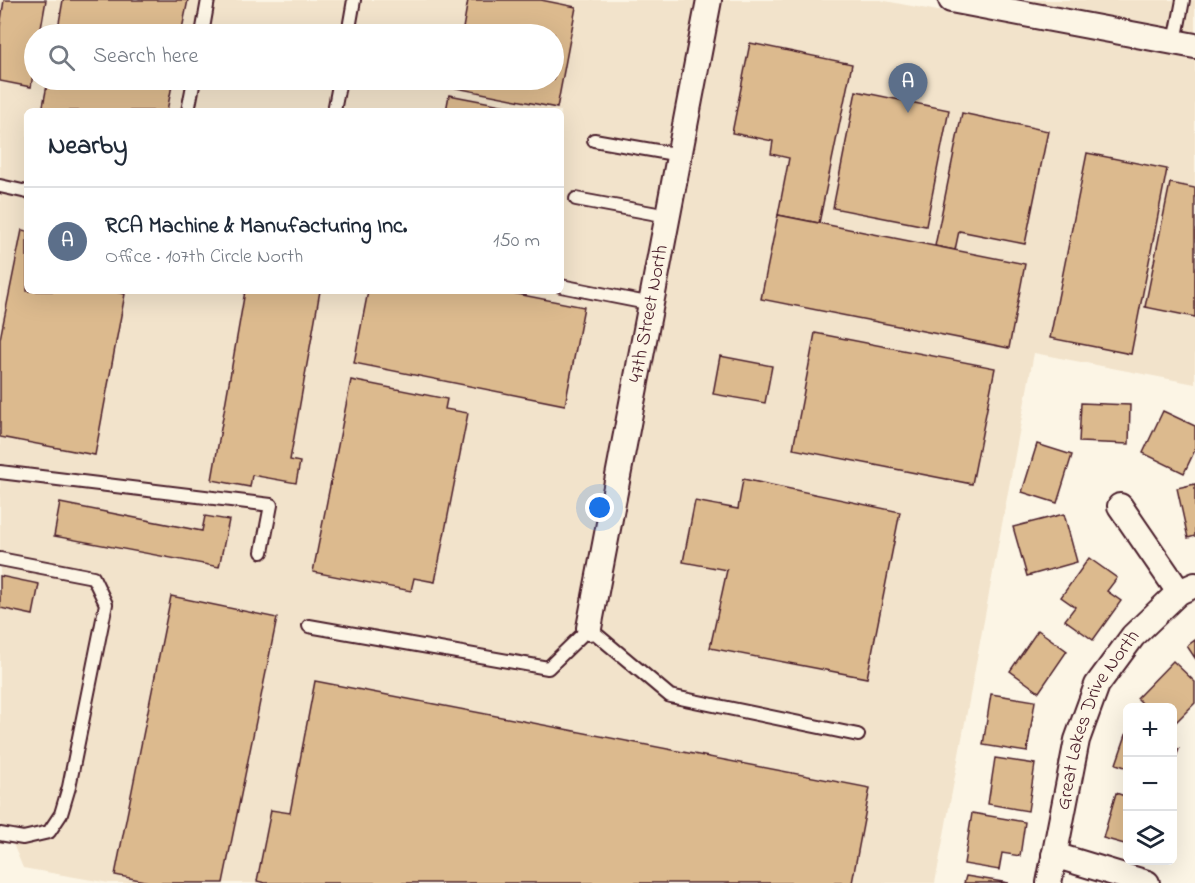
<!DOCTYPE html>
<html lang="en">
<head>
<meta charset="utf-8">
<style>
  body { margin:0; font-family:"Indie Flower",sans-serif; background:#f6f6f7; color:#1f2937 }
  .controls { position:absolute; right:18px; bottom:18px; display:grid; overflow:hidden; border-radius:9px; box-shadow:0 6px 24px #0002 }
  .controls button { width:54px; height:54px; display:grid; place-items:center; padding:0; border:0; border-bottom:2px solid #e0e1e3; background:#fff; color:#1f2937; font:30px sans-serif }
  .you { position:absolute; left:600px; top:508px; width:21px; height:21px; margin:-15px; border:4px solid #fff; border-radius:50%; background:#1a73e8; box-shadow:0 0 0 9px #1a73e833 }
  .badge { display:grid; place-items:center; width:39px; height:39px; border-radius:50%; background:#1f6fb2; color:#fff; font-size:20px; font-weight:700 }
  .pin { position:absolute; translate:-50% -50px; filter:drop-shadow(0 2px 3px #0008) }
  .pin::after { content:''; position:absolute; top:32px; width:21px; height:18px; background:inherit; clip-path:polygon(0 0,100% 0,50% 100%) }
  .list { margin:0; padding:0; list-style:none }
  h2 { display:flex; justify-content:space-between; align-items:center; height:78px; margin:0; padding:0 24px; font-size:26px }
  h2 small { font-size:20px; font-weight:400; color:#747a83 }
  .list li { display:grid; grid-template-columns:39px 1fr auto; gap:18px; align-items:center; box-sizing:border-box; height:108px; padding:0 24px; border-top:2px solid #e0e1e3 }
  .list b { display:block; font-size:22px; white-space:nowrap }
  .list p { margin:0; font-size:20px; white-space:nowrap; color:#747a83 }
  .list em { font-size:20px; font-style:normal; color:#747a83 }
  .icon { flex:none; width:33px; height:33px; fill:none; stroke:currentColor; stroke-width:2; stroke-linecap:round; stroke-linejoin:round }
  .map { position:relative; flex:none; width:1195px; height:883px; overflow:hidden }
  .search { position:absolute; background:#fff; box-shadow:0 6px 24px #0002; left:24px; top:24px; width:540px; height:66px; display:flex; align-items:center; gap:15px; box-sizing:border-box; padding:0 21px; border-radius:33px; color:#747a83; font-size:22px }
  .panel { position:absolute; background:#fff; box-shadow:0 6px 24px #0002; left:24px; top:108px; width:540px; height:186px; border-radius:9px }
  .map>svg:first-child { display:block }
  .built { fill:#f2e3cb; fill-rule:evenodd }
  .building { fill:#dcba8e; stroke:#4a1f2b; stroke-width:1.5 }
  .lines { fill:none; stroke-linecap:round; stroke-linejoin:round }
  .service-casing { stroke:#4a1f2b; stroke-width:16 }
  .minor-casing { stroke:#4a1f2b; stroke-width:28 }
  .service { stroke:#fcf5e5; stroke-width:12 }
  .minor { stroke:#fcf5e5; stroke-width:24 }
  .labels { text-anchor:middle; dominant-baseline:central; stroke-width:5; stroke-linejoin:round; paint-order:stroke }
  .street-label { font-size:20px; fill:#4a1f2b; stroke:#fcf5e5 }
</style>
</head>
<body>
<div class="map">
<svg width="1195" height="883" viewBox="0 0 1195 883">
  <rect width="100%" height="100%" fill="#fcf5e5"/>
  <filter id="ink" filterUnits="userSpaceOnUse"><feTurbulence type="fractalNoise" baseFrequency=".0167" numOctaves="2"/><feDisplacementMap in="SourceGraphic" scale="12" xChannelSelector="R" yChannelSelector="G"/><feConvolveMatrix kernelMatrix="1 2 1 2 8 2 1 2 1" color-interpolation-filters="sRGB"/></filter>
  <g filter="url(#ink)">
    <g class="built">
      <path d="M0,0H698L576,638L598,643L721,0H880L1195,60V384L1034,353L935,883H109L23,868L11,839L0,837ZM34,34H554V80H34ZM27,111H561V291H27Z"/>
      <polygon points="1021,0 1195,0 1195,33"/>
    </g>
    <g class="building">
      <polygon points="4,0 46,0 40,34 34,34 34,67 31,87 0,81 0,27"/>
      <polygon points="63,0 188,0 181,34 57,34"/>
      <polygon points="468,0 541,0 576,7 557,108 451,87 453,80 554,80 554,34 462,34"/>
      <polygon points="750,43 852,64 819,223 778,215 789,158 771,154 773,141 732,133"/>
      <polygon points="48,80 173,80 167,111 42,111"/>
      <polygon points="856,91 949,110 926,226 833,208"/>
      <polygon points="449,95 532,111 446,111"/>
      <polygon points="962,113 1048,131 1025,244 959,231 955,250 935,246"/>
      <polygon points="1087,153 1167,169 1131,354 1050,338"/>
      <polygon points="1170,183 1195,188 1195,317 1145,307"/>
      <polygon points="778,215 1025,264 1009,348 761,299"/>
      <polygon points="22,230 27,231 27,291 111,291 125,294 95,455 0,437 0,339"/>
      <polygon points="245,291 320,291 290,460 300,462 296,483 252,475 250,487 212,480"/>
      <polygon points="368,291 502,291 584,307 565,405 354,363"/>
      <polygon points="815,333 995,368 972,484 793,449"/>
      <polygon points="720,356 772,366 765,403 713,394"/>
      <polygon points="351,380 447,399 445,409 468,413 435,582 414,578 411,591 313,572"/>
      <polygon points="1081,403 1130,405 1129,444 1079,442"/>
      <polygon points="1163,411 1195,426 1195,450 1184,473 1143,453"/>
      <polygon points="1037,444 1072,455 1057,503 1022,492"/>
      <polygon points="743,479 900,512 867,678 710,648 727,570 683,562 695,501 738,509"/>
      <polygon points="1195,484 1195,536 1188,538 1177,488"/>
      <polygon points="60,503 202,531 205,516 229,520 219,567 54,536"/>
      <polygon points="1064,514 1077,562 1027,576 1013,527"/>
      <polygon points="1089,558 1117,578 1107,591 1121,601 1093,640 1065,620 1075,607 1061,597"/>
      <polygon points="0,576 39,584 33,615 0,608"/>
      <polygon points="171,596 277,618 223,883 154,883 115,875"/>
      <polygon points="1038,630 1067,651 1039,692 1010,671"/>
      <polygon points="1195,640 1195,658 1187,646"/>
      <polygon points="1173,661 1195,682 1195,703 1172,726 1172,708 1147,708 1137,698"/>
      <polygon points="315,681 870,788 852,883 265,883 257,881 271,810 290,813"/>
      <polygon points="991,694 1035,701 1027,752 983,745"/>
      <polygon points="1127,732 1128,732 1128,768 1116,764"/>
      <polygon points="1172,747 1179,749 1172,767"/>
      <polygon points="995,758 1035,764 1028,811 988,804"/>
      <polygon points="1116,793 1128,797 1128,845 1103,838"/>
      <polygon points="972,813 1025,822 1020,856 1002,853 999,870 964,864"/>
      <polygon points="966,876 1009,883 964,883"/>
    </g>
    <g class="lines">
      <defs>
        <g id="service">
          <polyline points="202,34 208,0"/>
          <polyline points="348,34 354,0"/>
          <polyline points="1175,42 1183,0"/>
          <polyline points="188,111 194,80"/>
          <polyline points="334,111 340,80"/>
          <polyline points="594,140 680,155"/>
          <polyline points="0,186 27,192"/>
          <polyline points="576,199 668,216"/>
          <polyline points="561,286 652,304"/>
          <polyline points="0,472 271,505 262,552"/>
          <polyline points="0,559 93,577 106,604 69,787 61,814 49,832 23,838 0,834"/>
          <polyline points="309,626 548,668 589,628 670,696 858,735"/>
        </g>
        <g id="minor">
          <polyline points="951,0 1195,46"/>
          <polyline points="1120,506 1179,592"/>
          <path id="s1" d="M589,628L709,0"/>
          <polyline points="1054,855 1147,883"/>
          <path id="s2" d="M1049,883L1077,740L1097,685L1133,636L1179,592L1195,585"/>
        </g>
      </defs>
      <use href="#service" class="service-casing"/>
      <use href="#minor" class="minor-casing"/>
      <use href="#service" class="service"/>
      <use href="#minor" class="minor"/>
    </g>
  </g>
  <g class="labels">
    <g class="street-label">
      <text stroke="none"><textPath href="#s1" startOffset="320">47th Street North</textPath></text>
      <text stroke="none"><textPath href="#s2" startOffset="172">Great Lakes Drive North</textPath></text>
    </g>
  </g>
</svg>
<div class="controls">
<button>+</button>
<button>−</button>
<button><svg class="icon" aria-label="layers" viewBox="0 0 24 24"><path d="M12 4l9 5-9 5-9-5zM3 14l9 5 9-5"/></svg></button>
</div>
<div class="you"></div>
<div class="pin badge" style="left:908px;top:113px;background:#5c6f8a">A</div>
<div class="search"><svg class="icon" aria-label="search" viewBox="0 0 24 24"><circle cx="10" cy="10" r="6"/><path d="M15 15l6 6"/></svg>Search here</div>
<section class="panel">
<h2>Nearby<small></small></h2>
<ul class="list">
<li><span class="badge" style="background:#5c6f8a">A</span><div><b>RCA Machine &amp; Manufacturing Inc.</b><p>Office · 107th Circle North</p></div><em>150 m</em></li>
</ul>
</section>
</div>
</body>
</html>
